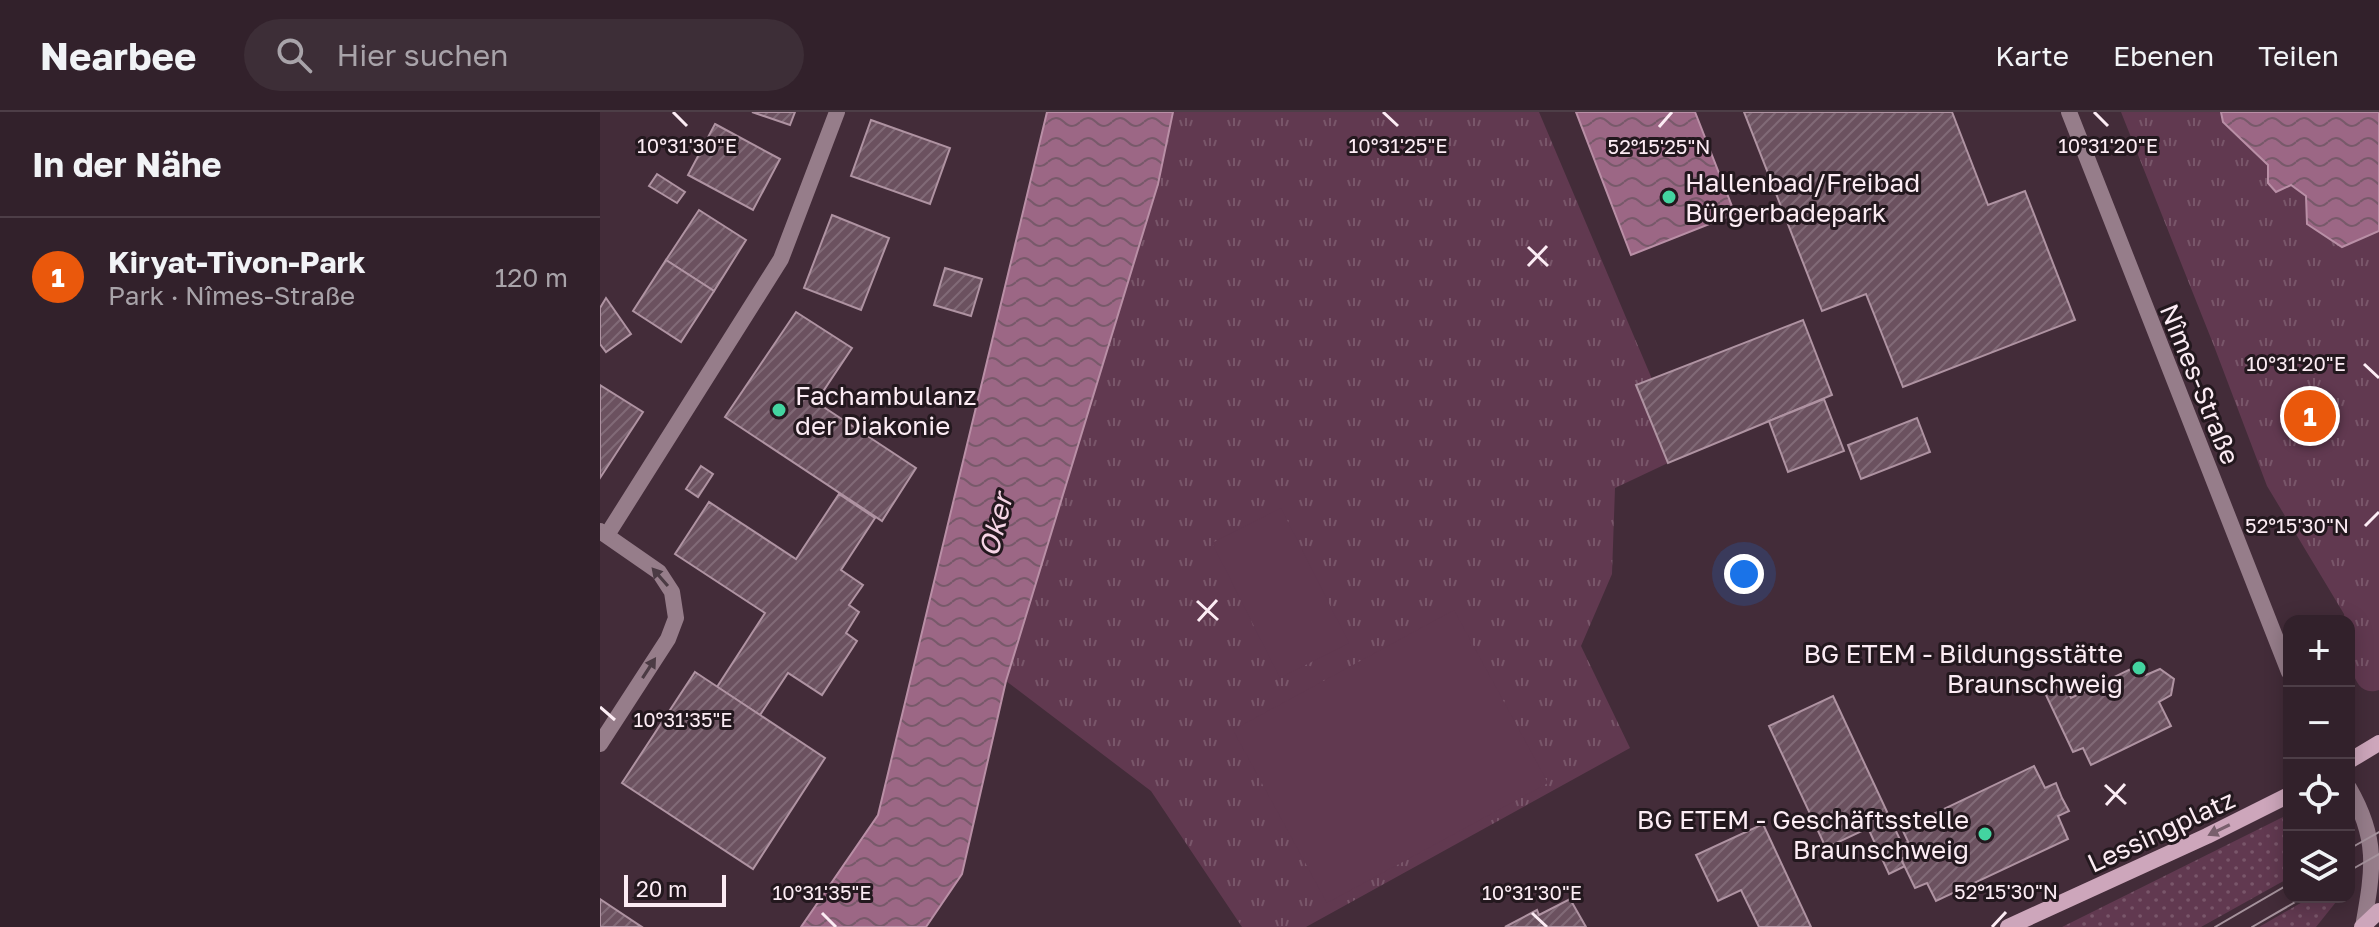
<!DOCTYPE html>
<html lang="de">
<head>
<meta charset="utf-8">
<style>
  body { margin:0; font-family:"Golos Text",sans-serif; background:#3d2e37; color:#f1f3f6 }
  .controls { position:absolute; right:24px; bottom:24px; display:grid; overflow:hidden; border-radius:16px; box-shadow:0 4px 20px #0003 }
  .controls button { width:72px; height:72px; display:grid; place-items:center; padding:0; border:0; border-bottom:2px solid #4d3e47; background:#32212b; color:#f1f3f6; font:40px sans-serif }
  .scale { position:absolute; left:24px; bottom:20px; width:102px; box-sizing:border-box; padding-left:8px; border:4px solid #fcecf4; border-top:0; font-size:22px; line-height:28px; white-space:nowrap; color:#fcecf4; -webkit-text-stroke:6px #23181e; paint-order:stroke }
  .you { position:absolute; left:1144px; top:462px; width:28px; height:28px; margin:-20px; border:6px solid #fff; border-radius:50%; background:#1a73e8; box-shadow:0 0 0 12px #1a73e833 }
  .badge { display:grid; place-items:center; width:52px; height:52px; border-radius:50%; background:#ea580c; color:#fff; font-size:26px; font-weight:700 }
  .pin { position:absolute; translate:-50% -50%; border:4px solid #fff; box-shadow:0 2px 8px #0006 }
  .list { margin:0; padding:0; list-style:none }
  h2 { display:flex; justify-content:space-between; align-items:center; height:104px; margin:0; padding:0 32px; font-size:34px }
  h2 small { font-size:26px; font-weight:400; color:#a8a3a9 }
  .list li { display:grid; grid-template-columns:52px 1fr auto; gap:24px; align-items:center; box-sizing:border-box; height:120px; padding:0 32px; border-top:2px solid #4d3e47 }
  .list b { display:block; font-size:30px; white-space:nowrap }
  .list p { margin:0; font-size:26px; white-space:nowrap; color:#a8a3a9 }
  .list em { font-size:26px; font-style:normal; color:#a8a3a9 }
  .icon { flex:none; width:44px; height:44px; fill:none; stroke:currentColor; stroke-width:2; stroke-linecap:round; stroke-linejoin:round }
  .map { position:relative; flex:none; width:1779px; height:815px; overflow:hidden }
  header { display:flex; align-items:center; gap:48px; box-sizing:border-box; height:112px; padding:0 40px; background:#32212b; border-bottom:2px solid #4d3e47 }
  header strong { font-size:38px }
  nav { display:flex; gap:44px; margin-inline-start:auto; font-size:28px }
  .search { width:560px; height:72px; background:#3d2e37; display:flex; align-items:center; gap:20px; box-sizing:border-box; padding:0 28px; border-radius:44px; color:#a8a3a9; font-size:30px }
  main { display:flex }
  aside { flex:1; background:#32212b }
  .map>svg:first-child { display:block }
  .grass { fill:url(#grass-dots) }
  .park { fill:url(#park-tufts) }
  .pitch { fill:#613950 }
  .water { fill:url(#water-waves); stroke:#b98fa6; stroke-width:2 }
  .building { fill:url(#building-hatch); stroke:#af93a2; stroke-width:2 }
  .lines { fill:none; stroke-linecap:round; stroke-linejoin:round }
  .street { stroke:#967d8a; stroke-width:16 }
  .secondary { stroke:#cda6bb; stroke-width:16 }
  .tram { stroke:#a6939d; stroke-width:2 }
  .oneway { fill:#4b3b44 }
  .oneway2 { fill:#785f6c }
  .ticks { fill:none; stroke:#fcecf4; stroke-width:3 }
  .poi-dot { fill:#43d4a0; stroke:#23181e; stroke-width:3 }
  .labels { text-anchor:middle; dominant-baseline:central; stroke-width:6; stroke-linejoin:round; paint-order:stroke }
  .poi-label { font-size:26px; fill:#fcecf4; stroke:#23181e; text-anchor:start }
  .street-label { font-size:26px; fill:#fcecf4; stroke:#23181e }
  .water-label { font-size:28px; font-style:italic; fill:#f6d5e6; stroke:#23181e }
  .ticks-label { font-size:20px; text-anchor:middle; fill:#fcecf4; stroke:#23181e; stroke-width:6; stroke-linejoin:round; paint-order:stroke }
</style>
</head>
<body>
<header>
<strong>Nearbee</strong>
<div class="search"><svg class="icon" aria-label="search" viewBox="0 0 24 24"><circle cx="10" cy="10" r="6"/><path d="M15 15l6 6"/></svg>Hier suchen</div>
<nav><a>Karte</a><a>Ebenen</a><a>Teilen</a></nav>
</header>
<main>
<aside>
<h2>In der Nähe<small></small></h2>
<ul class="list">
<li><span class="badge">1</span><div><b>Kiryat-Tivon-Park</b><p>Park · Nîmes-Straße</p></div><em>120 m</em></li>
</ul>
</aside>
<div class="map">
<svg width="1779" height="815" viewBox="0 0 1779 815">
  <defs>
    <pattern id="grass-dots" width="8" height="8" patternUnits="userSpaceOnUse" patternTransform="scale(2)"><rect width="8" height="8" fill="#613950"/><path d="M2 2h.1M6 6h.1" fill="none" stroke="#79566a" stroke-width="1.8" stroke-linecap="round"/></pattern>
    <pattern id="park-tufts" width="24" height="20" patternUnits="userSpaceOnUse" patternTransform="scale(2)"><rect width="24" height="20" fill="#613950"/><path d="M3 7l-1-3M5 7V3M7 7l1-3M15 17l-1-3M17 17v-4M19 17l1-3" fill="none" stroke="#79566a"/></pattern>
    <pattern id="water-waves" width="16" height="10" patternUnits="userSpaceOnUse" patternTransform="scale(2)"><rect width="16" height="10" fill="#9c6785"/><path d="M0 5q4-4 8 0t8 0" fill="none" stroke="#78596a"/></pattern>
    <pattern id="building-hatch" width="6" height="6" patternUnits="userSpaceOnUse" patternTransform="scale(2)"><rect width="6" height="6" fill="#6b515f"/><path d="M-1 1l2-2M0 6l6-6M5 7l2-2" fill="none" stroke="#816a77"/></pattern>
  </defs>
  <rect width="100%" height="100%" fill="#432c39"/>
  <g class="grass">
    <polygon points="1689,702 1689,766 1601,815 1462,815"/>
    <polygon points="1711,785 1740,785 1716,815 1659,815"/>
  </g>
  <g class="park">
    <polygon points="573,0 939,0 1052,267 1037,274 1068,351 1015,376 1012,462 981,534 1030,636 706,815 642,815 551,679 406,569 558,72"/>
    <path d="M1521,0H1779V578C1746,589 1749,528 1749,509H1745L1744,502L1667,374L1614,234Z"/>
  </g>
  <g class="pitch">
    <polygon points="681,396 749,531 680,566 612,431"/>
    <polygon points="854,498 948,671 727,791 633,618"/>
  </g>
  <g class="water">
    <polygon points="447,0 573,0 558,72 406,569 362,762 326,815 201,815 278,703"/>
    <polygon points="976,0 1095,0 1135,102 1031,143"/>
    <polygon points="1621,0 1779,0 1779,119 1742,135 1707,112 1706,84 1691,73 1676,80 1668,71 1668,53 1623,10"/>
  </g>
  <g class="building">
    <polygon points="152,0 195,0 190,13"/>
    <polygon points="1144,0 1352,0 1388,93 1425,79 1475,208 1303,275 1266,182 1222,199"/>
    <polygon points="271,8 350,36 330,92 251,64"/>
    <polygon points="115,12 180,47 153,98 88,63"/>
    <polygon points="57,62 85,80 77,91 49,74"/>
    <polygon points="99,98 146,128 114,179 66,148"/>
    <polygon points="232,103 289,126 261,198 204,176"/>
    <polygon points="66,148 114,179 81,230 33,199"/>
    <polygon points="345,156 382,167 371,204 334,193"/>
    <polygon points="6,186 31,222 6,240 0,232 0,196"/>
    <polygon points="196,200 252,236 216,290 316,356 282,409 125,305"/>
    <polygon points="1203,208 1232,283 1068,351 1036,273"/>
    <polygon points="0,273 43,300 0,366"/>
    <polygon points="1224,287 1244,339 1188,360 1169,309"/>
    <polygon points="1317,306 1330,340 1261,367 1248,333"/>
    <polygon points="101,354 113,362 98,385 86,377"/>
    <polygon points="239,382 275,406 241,458 263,473 249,493 259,500 246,521 257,529 222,583 188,561 160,603 117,575 165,501 75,442 109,390 196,447"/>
    <polygon points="1541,552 1546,563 1560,557 1574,567 1571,583 1559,590 1571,614 1491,653 1483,636 1473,640 1445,581 1464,571 1471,586"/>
    <polygon points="95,560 225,646 153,757 22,671"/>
    <polygon points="1233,584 1302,732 1308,730 1314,742 1301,747 1305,754 1289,762 1268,716 1226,736 1169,614"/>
    <polygon points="1434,654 1445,676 1456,671 1462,686 1469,699 1458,704 1468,727 1336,789 1327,771 1315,776 1301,747 1314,742 1302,717"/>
    <polygon points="1163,712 1211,815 1159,815 1141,778 1118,789 1096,743"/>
    <polygon points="0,787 42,815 0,815"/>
    <polygon points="970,787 986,815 905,815 937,798 939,803"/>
  </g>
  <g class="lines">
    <g class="street">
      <polyline points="1469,0 1689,560"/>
      <polyline points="0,419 59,460 72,480 76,506 68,527 0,632"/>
      <polyline points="7,423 181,147 237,0"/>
      <path d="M1749,676C1779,728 1773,758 1763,815"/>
    </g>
    <g class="secondary">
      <polyline points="1749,649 1779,631"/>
      <polyline points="1408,815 1607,724 1689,683"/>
      <polyline points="1762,815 1779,799"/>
    </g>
    <g class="tram">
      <polyline points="1749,737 1779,720"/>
      <polyline points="1749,759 1779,742"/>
      <polyline points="1615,815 1689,772"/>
      <polyline points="1652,815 1704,785"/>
    </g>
  </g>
  <defs><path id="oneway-solid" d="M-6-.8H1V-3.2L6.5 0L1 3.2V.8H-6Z" transform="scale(2)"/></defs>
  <g class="oneway">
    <use href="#oneway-solid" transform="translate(60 465) rotate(-131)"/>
    <use href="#oneway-solid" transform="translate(49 556) rotate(-57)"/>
  </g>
  <use class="oneway2" href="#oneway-solid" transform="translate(1619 718) rotate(154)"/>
  <path class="ticks" d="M73,0L87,14M783,0L798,14M1494,0L1508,14M1059,15L1072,0M928,135L948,154M928,154L947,134M1764,252L1779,266M1765,414L1779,400M597,489L618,508M598,509L617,488M0,595L15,608M1505,673L1526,692M1506,693L1525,672M222,801L236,815M932,801L947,815M1392,815L1406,800"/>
  <g class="poi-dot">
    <circle cx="1069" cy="85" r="8"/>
    <circle cx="179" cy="298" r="8"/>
    <circle cx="1539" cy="556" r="8"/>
    <circle cx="1385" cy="722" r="8"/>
  </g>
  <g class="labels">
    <g class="poi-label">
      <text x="1085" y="70">Hallenbad/Freibad<tspan x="1085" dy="30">Bürgerbadepark</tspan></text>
      <text x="195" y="283">Fachambulanz<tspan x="195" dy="30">der Diakonie</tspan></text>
      <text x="1523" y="541" text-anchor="end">BG ETEM - Bildungsstätte<tspan x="1523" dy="30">Braunschweig</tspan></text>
      <text x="1369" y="707" text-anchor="end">BG ETEM - Geschäftsstelle<tspan x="1369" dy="30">Braunschweig</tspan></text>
    </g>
    <g class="street-label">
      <text transform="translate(1600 272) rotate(68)">Nîmes-Straße</text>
      <text transform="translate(1561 719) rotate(-25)">Lessingplatz</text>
    </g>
    <g class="water-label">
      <text transform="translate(395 413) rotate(-76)">Oker</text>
    </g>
  </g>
  <g class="ticks-label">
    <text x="87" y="41">10°31'30"E</text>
    <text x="798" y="41">10°31'25"E</text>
    <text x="1508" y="41">10°31'20"E</text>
    <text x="1059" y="42">52°15'25"N</text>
    <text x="1696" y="259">10°31'20"E</text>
    <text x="1697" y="421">52°15'30"N</text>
    <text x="83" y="615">10°31'35"E</text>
    <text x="1406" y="787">52°15'30"N</text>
    <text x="222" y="788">10°31'35"E</text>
    <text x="932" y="788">10°31'30"E</text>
  </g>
</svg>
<div class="controls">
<button>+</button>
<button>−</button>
<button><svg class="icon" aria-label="locate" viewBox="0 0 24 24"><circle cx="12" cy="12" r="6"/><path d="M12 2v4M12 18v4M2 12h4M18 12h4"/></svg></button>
<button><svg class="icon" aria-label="layers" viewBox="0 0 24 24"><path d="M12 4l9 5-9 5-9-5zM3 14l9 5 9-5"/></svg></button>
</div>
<div class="scale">20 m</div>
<div class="you"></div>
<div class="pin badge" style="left:1710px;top:304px">1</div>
</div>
</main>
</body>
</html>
